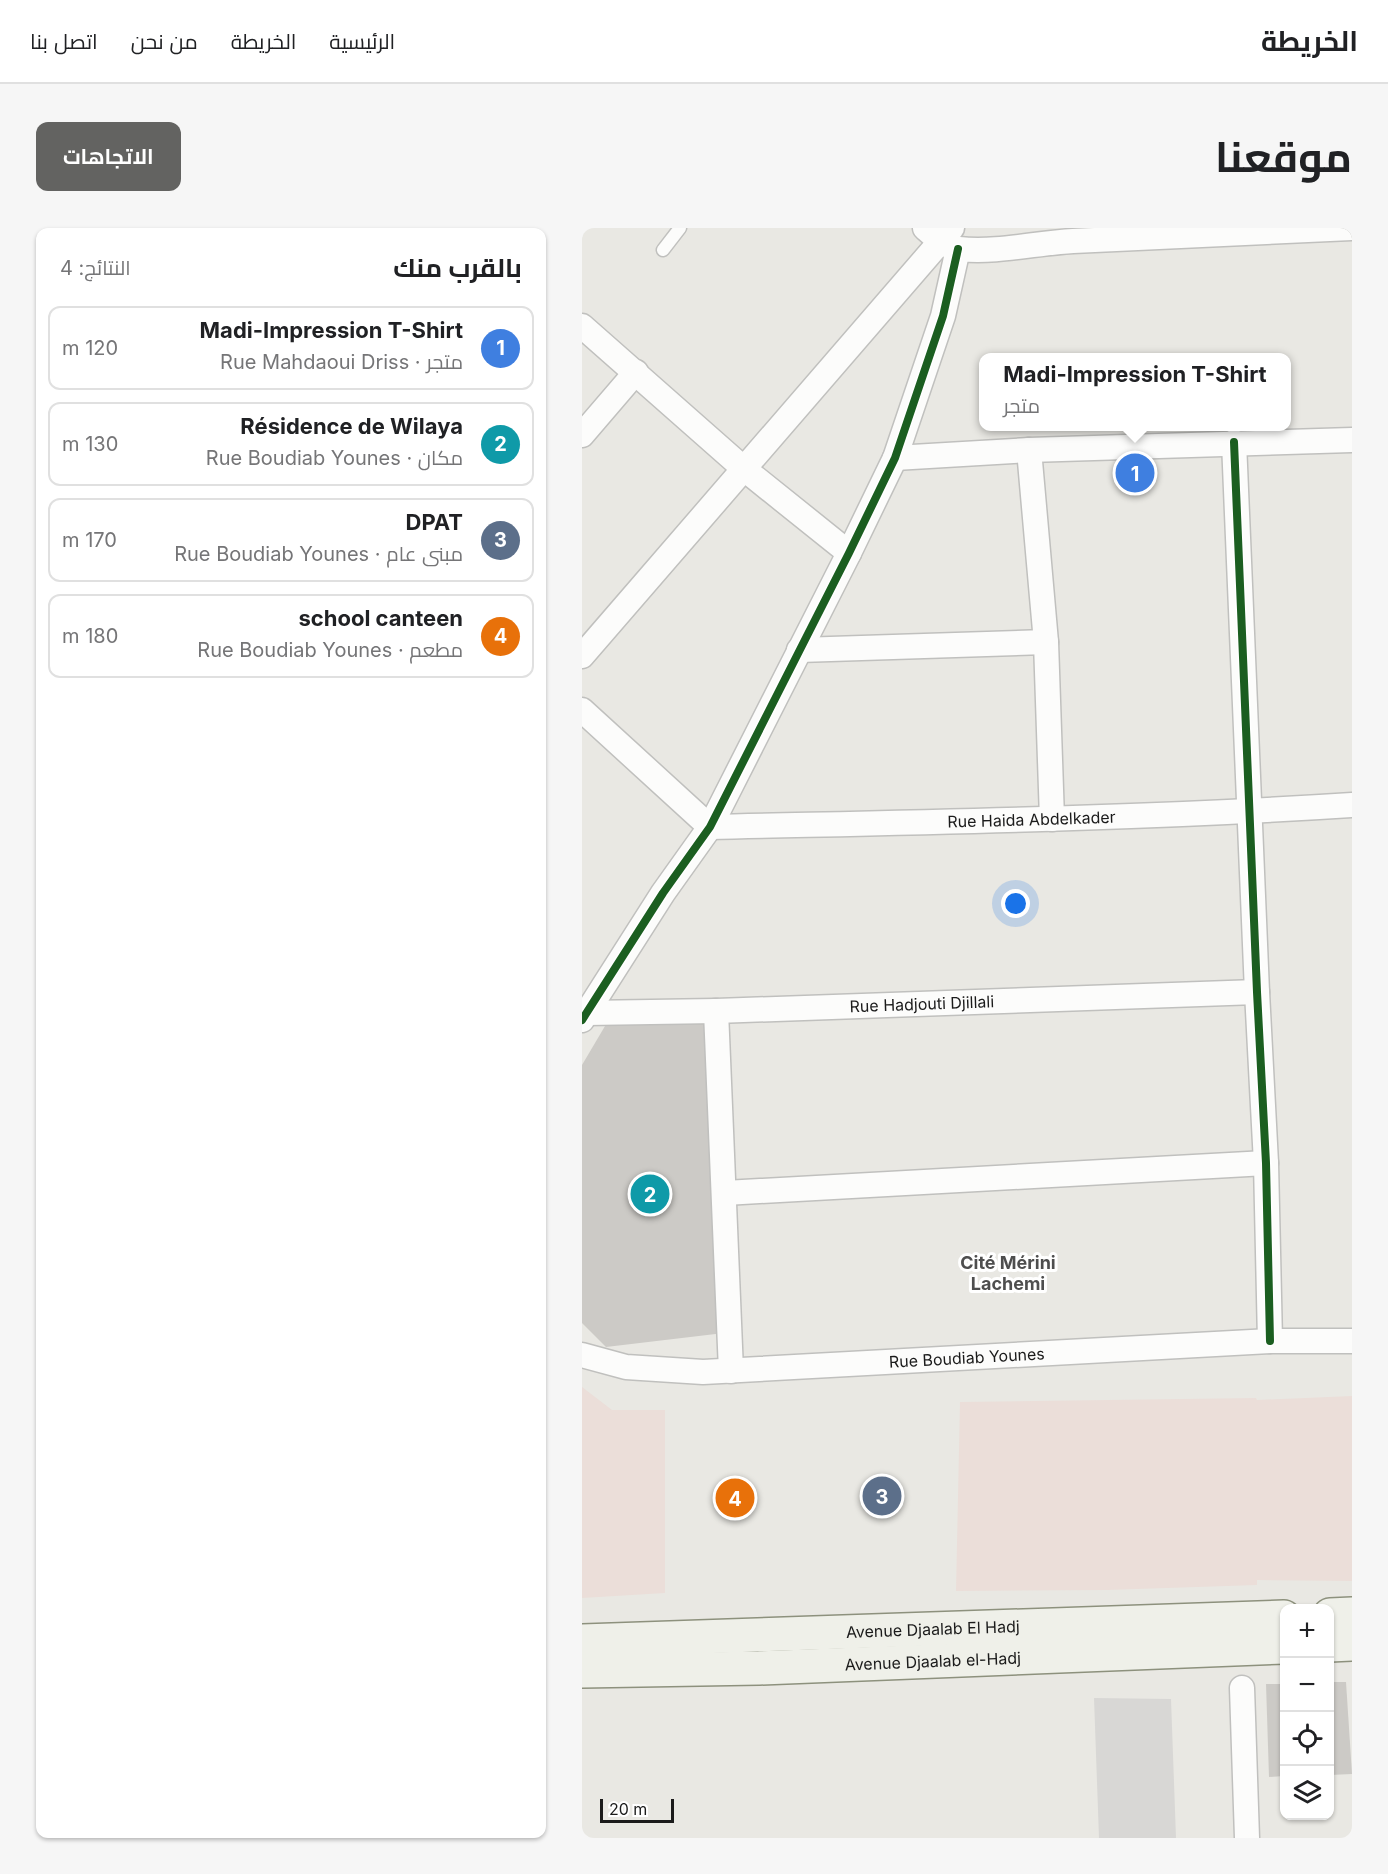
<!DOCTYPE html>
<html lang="ar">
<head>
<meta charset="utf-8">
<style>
  body { margin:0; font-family:Inter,Cairo,sans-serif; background:#f6f6f6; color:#202124; direction:rtl }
  .controls { position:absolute; right:18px; bottom:18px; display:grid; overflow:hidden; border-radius:12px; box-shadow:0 2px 4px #0004 }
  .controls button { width:54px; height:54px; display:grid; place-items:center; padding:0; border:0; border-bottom:2px solid #e0e0e0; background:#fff; color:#202124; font:30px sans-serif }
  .scale { position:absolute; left:18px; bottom:15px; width:74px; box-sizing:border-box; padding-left:6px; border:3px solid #1b1b1b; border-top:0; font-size:16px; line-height:21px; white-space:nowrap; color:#1b1b1b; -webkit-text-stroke:4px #fff; paint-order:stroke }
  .you { position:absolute; left:434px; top:676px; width:21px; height:21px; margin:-15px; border:4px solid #fff; border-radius:50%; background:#1a73e8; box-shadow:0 0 0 9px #1a73e833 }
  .badge { display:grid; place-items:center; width:39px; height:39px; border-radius:50%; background:#636361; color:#fff; font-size:20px; font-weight:700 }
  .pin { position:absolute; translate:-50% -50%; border:3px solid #fff; box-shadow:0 2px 6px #0006 }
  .popup { position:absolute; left:397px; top:125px; width:312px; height:78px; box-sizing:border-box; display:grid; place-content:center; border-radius:12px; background:#fff; filter:drop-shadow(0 2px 4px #0005); font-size:20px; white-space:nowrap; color:#757577 }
  .popup b { font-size:22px; color:#202124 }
  .popup::after { content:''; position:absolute; left:50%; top:100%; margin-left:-12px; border:12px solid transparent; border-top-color:#fff }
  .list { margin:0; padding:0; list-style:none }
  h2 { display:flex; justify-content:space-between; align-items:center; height:78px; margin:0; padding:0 24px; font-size:26px }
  h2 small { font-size:20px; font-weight:400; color:#757577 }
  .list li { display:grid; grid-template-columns:39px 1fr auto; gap:18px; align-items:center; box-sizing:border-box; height:84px; margin:0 12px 12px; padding:0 12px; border:2px solid #e0e0e0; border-radius:12px }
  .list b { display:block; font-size:22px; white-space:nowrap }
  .list p { margin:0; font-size:20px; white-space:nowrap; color:#757577 }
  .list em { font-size:20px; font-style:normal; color:#757577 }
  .icon { flex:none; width:33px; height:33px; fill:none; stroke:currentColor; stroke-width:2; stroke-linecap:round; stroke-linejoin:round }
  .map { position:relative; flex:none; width:770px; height:1610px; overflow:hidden; direction:ltr; border-radius:12px }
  header { display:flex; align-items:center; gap:36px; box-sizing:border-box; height:84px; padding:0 30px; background:#fff; border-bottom:2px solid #e0e0e0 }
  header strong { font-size:28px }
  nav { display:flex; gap:33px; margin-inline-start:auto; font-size:21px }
  .intro { display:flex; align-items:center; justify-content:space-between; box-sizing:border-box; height:144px; padding:0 36px }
  h1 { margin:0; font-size:42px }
  .button { padding:15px 27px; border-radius:12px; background:#636361; color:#fff; font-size:21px; font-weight:700 }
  main { display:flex; gap:36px; padding:0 36px }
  aside { flex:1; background:#fff; border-radius:12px; box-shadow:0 2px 4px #0004 }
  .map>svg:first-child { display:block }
  .residential { fill:#d8d7d5 }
  .commercial { fill:#ebded9 }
  .building { fill:#cccac6 }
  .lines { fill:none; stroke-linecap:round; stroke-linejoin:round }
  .lane-casing { stroke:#c0c0be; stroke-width:15 }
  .street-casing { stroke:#c0c0be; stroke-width:27 }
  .secondary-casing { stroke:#8d917d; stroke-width:36 }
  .lane { stroke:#fcfcfb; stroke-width:12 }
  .street { stroke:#fcfcfb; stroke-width:24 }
  .secondary { stroke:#eff0e9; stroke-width:33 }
  .cycleway-casing { stroke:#fff; stroke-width:11 }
  .cycleway { stroke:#1b5e20; stroke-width:8 }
  .labels { text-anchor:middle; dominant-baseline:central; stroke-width:6; stroke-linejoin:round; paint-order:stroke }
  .street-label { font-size:16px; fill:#1b1b1b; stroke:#fff }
  .neighbourhood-label { font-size:18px; font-weight:bold; fill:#4e4e4e; stroke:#fff }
</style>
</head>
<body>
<header>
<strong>الخريطة</strong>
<nav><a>الرئيسية</a><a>الخريطة</a><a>من نحن</a><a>اتصل بنا</a></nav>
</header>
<div class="intro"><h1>موقعنا</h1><a class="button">الاتجاهات</a></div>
<main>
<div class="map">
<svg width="770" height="1610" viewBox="0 0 770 1610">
  <rect width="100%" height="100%" fill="#e9e8e3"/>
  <polygon class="residential" points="512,1470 589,1471 594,1610 517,1610"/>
  <g class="commercial">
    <polygon points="0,1159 30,1182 83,1182 83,1365 0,1370"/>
    <polygon points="770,1168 770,1353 675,1352 675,1357 525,1362 374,1363 378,1174 674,1170 675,1172"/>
  </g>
  <g class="building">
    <polygon points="26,793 130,793 142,1105 24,1119 0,1095 0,837"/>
    <polygon points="748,1454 764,1454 770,1546 748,1547"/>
    <polygon points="684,1456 702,1456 702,1548 687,1549"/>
  </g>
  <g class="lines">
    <defs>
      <polyline id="lane" points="81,22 98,0"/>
      <g id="street">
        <path d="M343,0C353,9 363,19 377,21C415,25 454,15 491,13C584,8 677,4 770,0"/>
        <polyline points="0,98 161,240 267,325"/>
        <polyline points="0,207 54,144"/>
        <polyline points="652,214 675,764 684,935 688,1113"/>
        <polyline points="447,222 464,414 470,591"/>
        <polyline points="313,230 447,222 770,212"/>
        <polyline points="217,422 464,414"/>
        <polyline points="0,428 370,0"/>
        <path id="s1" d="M0,482L128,599C342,594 556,591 770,577"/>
        <polyline points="134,783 149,1143"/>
        <path id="s2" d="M4,785L134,783L675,764"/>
        <polyline points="0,792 81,665 128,599 267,325 313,230 361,88 376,21"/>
        <polyline points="143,965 684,935"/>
        <path id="s3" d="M0,1127L44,1139L121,1144L688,1113H770"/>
        <polyline points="660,1460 665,1610"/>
      </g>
      <g id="secondary">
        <polyline points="748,1387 770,1386"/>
        <path id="s4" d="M0,1413L702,1389"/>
        <polyline points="748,1417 770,1416"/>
        <path id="s5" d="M0,1443L177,1440L702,1419"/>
      </g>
    </defs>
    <use href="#lane" class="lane-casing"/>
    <use href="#street" class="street-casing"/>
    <use href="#secondary" class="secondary-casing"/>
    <use href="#lane" class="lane"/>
    <use href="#street" class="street"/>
    <use href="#secondary" class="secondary"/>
    <defs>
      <g id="cycleway">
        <polyline points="652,214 675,764 684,935 688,1113"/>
        <polyline points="0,792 81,665 128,599 267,325 313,230 361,88 376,21"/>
      </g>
    </defs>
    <use href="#cycleway" class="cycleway-casing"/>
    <use href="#cycleway" class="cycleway"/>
  </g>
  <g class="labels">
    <g class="street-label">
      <text stroke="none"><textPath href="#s1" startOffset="495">Rue Haida Abdelkader</textPath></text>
      <text stroke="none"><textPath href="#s2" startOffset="336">Rue Hadjouti Djillali</textPath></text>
      <text stroke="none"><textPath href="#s3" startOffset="387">Rue Boudiab Younes</textPath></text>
      <text stroke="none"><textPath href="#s4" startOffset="351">Avenue Djaalab El Hadj</textPath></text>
      <text stroke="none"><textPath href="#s5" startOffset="351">Avenue Djaalab el-Hadj</textPath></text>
    </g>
    <g class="neighbourhood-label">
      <text x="426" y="1034">Cité Mérini<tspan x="426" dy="21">Lachemi</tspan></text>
    </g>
  </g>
</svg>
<div class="controls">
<button>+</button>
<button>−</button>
<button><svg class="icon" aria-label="locate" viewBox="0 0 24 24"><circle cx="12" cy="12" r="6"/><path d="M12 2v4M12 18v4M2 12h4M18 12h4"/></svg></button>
<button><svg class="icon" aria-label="layers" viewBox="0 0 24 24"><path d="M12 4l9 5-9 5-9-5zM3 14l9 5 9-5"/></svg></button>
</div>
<div class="scale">20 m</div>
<div class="you"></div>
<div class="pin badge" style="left:553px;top:245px;background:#3f7fe0">1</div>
<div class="popup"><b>Madi-Impression T-Shirt</b>متجر</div>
<div class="pin badge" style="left:68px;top:966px;background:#0f9aa8">2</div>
<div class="pin badge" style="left:300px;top:1268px;background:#5c6f8a">3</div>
<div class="pin badge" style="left:153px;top:1270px;background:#e8710a">4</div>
</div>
<aside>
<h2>بالقرب منك<small>النتائج: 4</small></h2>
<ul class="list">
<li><span class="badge" style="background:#3f7fe0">1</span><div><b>Madi-Impression T-Shirt</b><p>متجر · Rue Mahdaoui Driss</p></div><em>120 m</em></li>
<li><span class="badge" style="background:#0f9aa8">2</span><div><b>Résidence de Wilaya</b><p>مكان · Rue Boudiab Younes</p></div><em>130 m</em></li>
<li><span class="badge" style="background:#5c6f8a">3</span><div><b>DPAT</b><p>مبنى عام · Rue Boudiab Younes</p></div><em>170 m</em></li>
<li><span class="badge" style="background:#e8710a">4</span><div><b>school canteen</b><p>مطعم · Rue Boudiab Younes</p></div><em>180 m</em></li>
</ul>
</aside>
</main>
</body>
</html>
